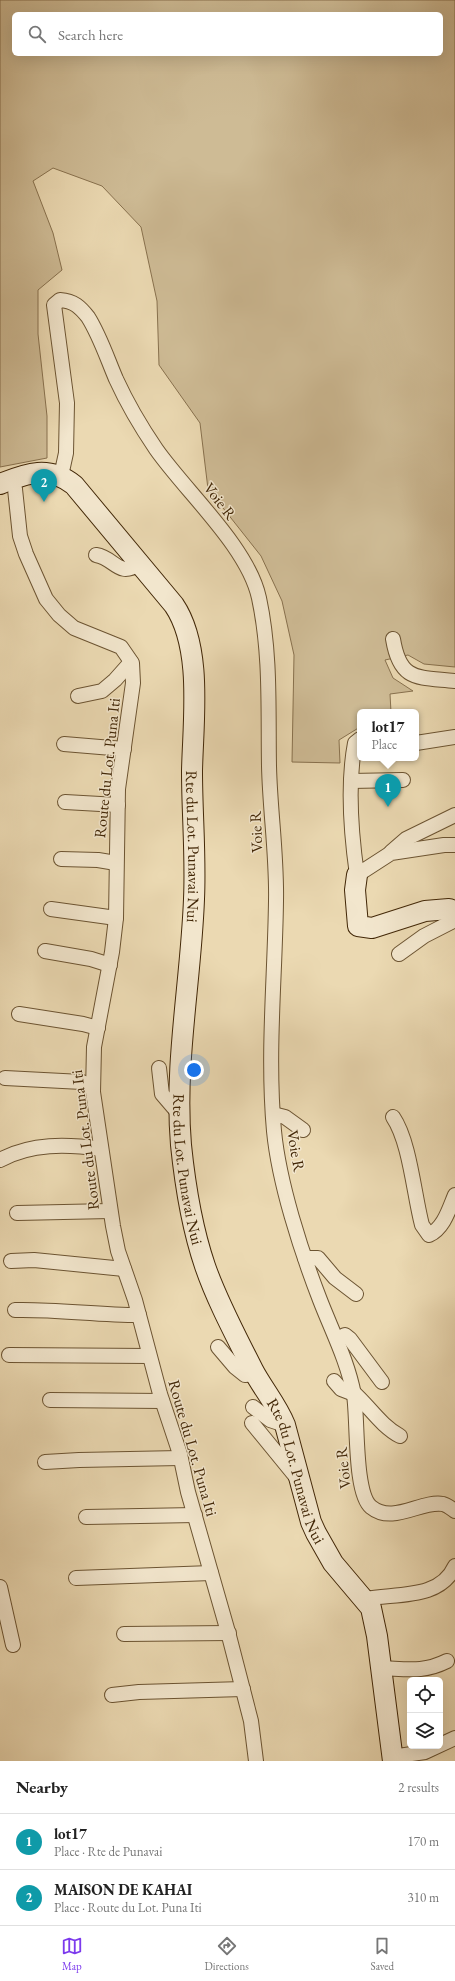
<!DOCTYPE html>
<html lang="en">
<head>
<meta charset="utf-8">
<style>
  body { margin:0; font-family:"EB Garamond",serif; background:#f6f6f6; color:#222 }
  .controls { position:absolute; right:12px; bottom:12px; display:grid; overflow:hidden; border-radius:6px; box-shadow:0 4px 16px #0002 }
  .controls button { width:36px; height:36px; display:grid; place-items:center; padding:0; border:0; border-bottom:1px solid #e0e0e0; background:#fff; color:#222; font:20px sans-serif }
  .you { position:absolute; left:194px; top:1070px; width:14px; height:14px; margin:-10px; border:3px solid #fff; border-radius:50%; background:#1a73e8; box-shadow:0 0 0 6px #1a73e833 }
  .badge { display:grid; place-items:center; width:26px; height:26px; border-radius:50%; background:#7c3aed; color:#fff; font-size:13px; font-weight:700 }
  .pin { position:absolute; translate:-50% -33px; filter:drop-shadow(0 1px 2px #0008) }
  .pin::after { content:''; position:absolute; top:21px; width:14px; height:12px; background:inherit; clip-path:polygon(0 0,100% 0,50% 100%) }
  .popup { position:absolute; left:357px; top:709px; width:62px; height:52px; box-sizing:border-box; display:grid; place-content:center; border-radius:6px; background:#fff; filter:drop-shadow(0 1px 3px #0005); font-size:13px; white-space:nowrap; color:#767676 }
  .popup b { font-size:15px; color:#222 }
  .popup::after { content:''; position:absolute; left:50%; top:100%; margin-left:-8px; border:8px solid transparent; border-top-color:#fff }
  .list { margin:0; padding:0; list-style:none }
  h2 { display:flex; justify-content:space-between; align-items:center; height:52px; margin:0; padding:0 16px; font-size:17px }
  h2 small { font-size:13px; font-weight:400; color:#767676 }
  .list li { display:grid; grid-template-columns:26px 1fr auto; gap:12px; align-items:center; box-sizing:border-box; height:56px; padding:0 16px; border-top:1px solid #e0e0e0 }
  .list b { display:block; font-size:15px; white-space:nowrap }
  .list p { margin:0; font-size:13px; white-space:nowrap; color:#767676 }
  .list em { font-size:13px; font-style:normal; color:#767676 }
  .icon { flex:none; width:22px; height:22px; fill:none; stroke:currentColor; stroke-width:2; stroke-linecap:round; stroke-linejoin:round }
  .map { position:relative; flex:none; width:455px; height:1761px; overflow:hidden }
  .search { position:absolute; background:#fff; box-shadow:0 4px 16px #0002; left:12px; right:12px; top:12px; height:44px; display:flex; align-items:center; gap:10px; box-sizing:border-box; padding:0 14px; border-radius:6px; color:#767676; font-size:15px }
  .sheet { height:164px; background:#fff }
  nav { display:flex; justify-content:space-around; align-items:center; box-sizing:border-box; height:56px; border-top:1px solid #e0e0e0; background:#fff; font-size:11px; color:#767676 }
  nav a { display:grid; justify-items:center; gap:2px }
  nav .on { color:#7c3aed }
  .map>svg:first-child { display:block }
  .green { fill:#cebb95; stroke:#88714e; fill-rule:evenodd }
  .lines { fill:none; stroke-linecap:round; stroke-linejoin:round }
  .minor-casing { stroke:#6c5432; stroke-width:16 }
  .secondary-casing { stroke:#422707; stroke-width:22 }
  .minor { stroke:#f2e6cd; stroke-width:14 }
  .secondary { stroke:#f2e6cd; stroke-width:20 }
  .labels { text-anchor:middle; dominant-baseline:central; stroke-width:3; stroke-linejoin:round; paint-order:stroke }
  .street-label { font-size:16px; fill:#422707; stroke:#f2e6cd }
</style>
</head>
<body>
<div class="map">
<svg width="455" height="1761" viewBox="0 0 455 1761">
  <rect width="100%" height="100%" fill="#ebd9b2"/>
  <filter id="stains"><feTurbulence type="fractalNoise" baseFrequency=".005" numOctaves="4"/><feColorMatrix values="0 0 0 0 .2 0 0 0 0 .09 0 0 0 0 .02 0 0 0 .5 -.17"/></filter>
  <radialGradient id="worn" r=".72"><stop offset=".6" stop-color="#630" stop-opacity="0"/><stop offset="1" stop-color="#630" stop-opacity=".3"/></radialGradient>
  <path class="green" d="M0,0H455V667L424,664L408,655L385,660L393,678L413,691L390,694L391,712H360V727L339,740L340,763L292,762L294,655L282,601L261,556L208,489L200,423L159,365L157,301L141,227L102,186L53,168L33,181L53,233L62,270L38,290V334L47,416V458L0,467ZM14,14H441V54H14Z"/>
  <g class="lines">
    <defs>
      <g id="minor">
        <path d="M61,476L66,453L67,403L54,305L60,300C74,301 80,307 88,317C100,336 107,358 116,379C127,403 141,427 156,449C186,492 248,547 259,598C271,654 268,710 269,766C270,811 277,856 276,901C275,978 267,1054 274,1131C279,1183 301,1251 320,1300C332,1331 348,1362 354,1395C358,1419 354,1493 371,1507C393,1525 421,1500 443,1504C447,1505 452,1509 455,1511"/>
        <polyline points="10,480 15,489 20,536 26,554 46,599 59,615 74,628 121,647 132,663 133,683 118,789 116,918 112,952 94,1047 93,1092 113,1226 118,1251 135,1300 160,1394 180,1454 188,1492 228,1632 251,1721 256,1761"/>
        <path d="M96,555C115,558 118,578 139,564"/>
        <path d="M393,639C400,682 418,677 455,681"/>
        <polyline points="78,696 102,691 115,680 131,662"/>
        <path d="M360,739L355,743C347,785 351,833 357,875L391,853L444,845H455"/>
        <polyline points="416,743 455,737"/>
        <polyline points="64,744 124,749"/>
        <polyline points="351,781 403,780"/>
        <polyline points="65,802 118,805"/>
        <polyline points="391,852 406,839 455,815"/>
        <polyline points="61,859 98,860 116,863"/>
        <polyline points="51,909 116,918"/>
        <polyline points="45,951 91,959 110,965"/>
        <polyline points="399,954 424,936 455,920"/>
        <polyline points="19,1014 83,1024 98,1028"/>
        <polyline points="159,1068 162,1094 180,1115"/>
        <polyline points="5,1078 82,1082 93,1086"/>
        <polyline points="273,1114 285,1117 303,1130"/>
        <path d="M393,1117C410,1142 414,1195 422,1225L429,1235C444,1228 449,1209 455,1195"/>
        <path d="M0,1160C31,1143 67,1144 101,1149"/>
        <polyline points="17,1213 110,1211"/>
        <polyline points="305,1258 318,1258 335,1278 356,1294"/>
        <polyline points="11,1261 34,1260 124,1269"/>
        <path d="M15,1310C56,1309 97,1315 139,1315"/>
        <polyline points="337,1339 345,1335 350,1339 382,1382"/>
        <polyline points="218,1347 235,1367 245,1375 255,1374"/>
        <polyline points="9,1355 149,1356"/>
        <polyline points="334,1381 341,1389 354,1394"/>
        <path d="M353,1392C369,1406 381,1426 400,1436"/>
        <polyline points="50,1400 162,1401"/>
        <polyline points="253,1407 270,1420 285,1425"/>
        <polyline points="252,1423 297,1478"/>
        <polyline points="45,1462 79,1460 180,1458"/>
        <polyline points="86,1517 195,1515"/>
        <polyline points="76,1578 211,1573"/>
        <polyline points="0,1587 13,1645"/>
        <path d="M365,1599C396,1593 440,1600 455,1566"/>
        <polyline points="124,1634 229,1633"/>
        <path d="M381,1668C407,1669 423,1673 447,1661"/>
        <polyline points="112,1695 139,1692 243,1689"/>
        <polyline points="392,1757 425,1752 455,1738"/>
      </g>
      <g id="secondary">
        <path id="s1" d="M0,484C27,473 49,465 74,485L174,605C203,648 193,721 192,771C192,814 196,856 194,899C191,981 174,1063 181,1145C185,1184 192,1228 205,1266C217,1301 236,1336 253,1370C263,1389 277,1405 285,1425L311,1522L316,1533L333,1563L371,1608L377,1636L393,1761"/>
        <polyline points="357,875 355,890 358,926 372,928 425,911 449,909 455,911"/>
      </g>
    </defs>
    <use href="#minor" class="minor-casing"/>
    <use href="#secondary" class="secondary-casing"/>
    <use href="#minor" class="minor"/>
    <use href="#secondary" class="secondary"/>
  </g>
  <g class="labels">
    <g class="street-label">
      <text transform="translate(220 501) rotate(52)">Voie R</text>
      <text transform="translate(107 768) rotate(-84)">Route du Lot. Puna Iti</text>
      <text transform="translate(256 832) rotate(-93)">Voie R</text>
      <text stroke="none"><textPath href="#s1" startOffset="480">Rte du Lot. Punavai Nui</textPath></text>
      <text transform="translate(85 1140) rotate(-97)">Route du Lot. Puna Iti</text>
      <text transform="translate(296 1151) rotate(80)">Voie R</text>
      <text stroke="none"><textPath href="#s1" startOffset="804">Rte du Lot. Punavai Nui</textPath></text>
      <text transform="translate(193 1448) rotate(74)">Route du Lot. Puna Iti</text>
      <text transform="translate(343 1468) rotate(-96)">Voie R</text>
      <text stroke="none"><textPath href="#s1" startOffset="1128">Rte du Lot. Punavai Nui</textPath></text>
    </g>
  </g>
  <rect width="100%" height="100%" filter="url(#stains)"/>
  <rect width="100%" height="100%" fill="url(#worn)"/>
</svg>
<div class="controls">
<button><svg class="icon" aria-label="locate" viewBox="0 0 24 24"><circle cx="12" cy="12" r="6"/><path d="M12 2v4M12 18v4M2 12h4M18 12h4"/></svg></button>
<button><svg class="icon" aria-label="layers" viewBox="0 0 24 24"><path d="M12 4l9 5-9 5-9-5zM3 14l9 5 9-5"/></svg></button>
</div>
<div class="you"></div>
<div class="pin badge" style="left:388px;top:807px;background:#0f9aa8">1</div>
<div class="popup"><b>lot17</b>Place</div>
<div class="pin badge" style="left:44px;top:502px;background:#0f9aa8">2</div>
<div class="search"><svg class="icon" aria-label="search" viewBox="0 0 24 24"><circle cx="10" cy="10" r="6"/><path d="M15 15l6 6"/></svg>Search here</div>
</div>
<section class="sheet">
<h2>Nearby<small>2 results</small></h2>
<ul class="list">
<li><span class="badge" style="background:#0f9aa8">1</span><div><b>lot17</b><p>Place · Rte de Punavai</p></div><em>170 m</em></li>
<li><span class="badge" style="background:#0f9aa8">2</span><div><b>MAISON DE KAHAI</b><p>Place · Route du Lot. Puna Iti</p></div><em>310 m</em></li>
</ul>
</section>
<nav>
<a class="on"><svg class="icon" aria-label="map" viewBox="0 0 24 24"><path d="M3 6l6-2 6 2 6-2v14l-6 2-6-2-6 2zM9 4v14M15 6v14"/></svg>Map</a>
<a><svg class="icon" aria-label="directions" viewBox="0 0 24 24"><path d="M12 3l9 9-9 9-9-9zM9 14v-3h6M13 9l2 2-2 2"/></svg>Directions</a>
<a><svg class="icon" aria-label="saved" viewBox="0 0 24 24"><path d="M7 4h10v16l-5-4-5 4z"/></svg>Saved</a>
</nav>
</body>
</html>
